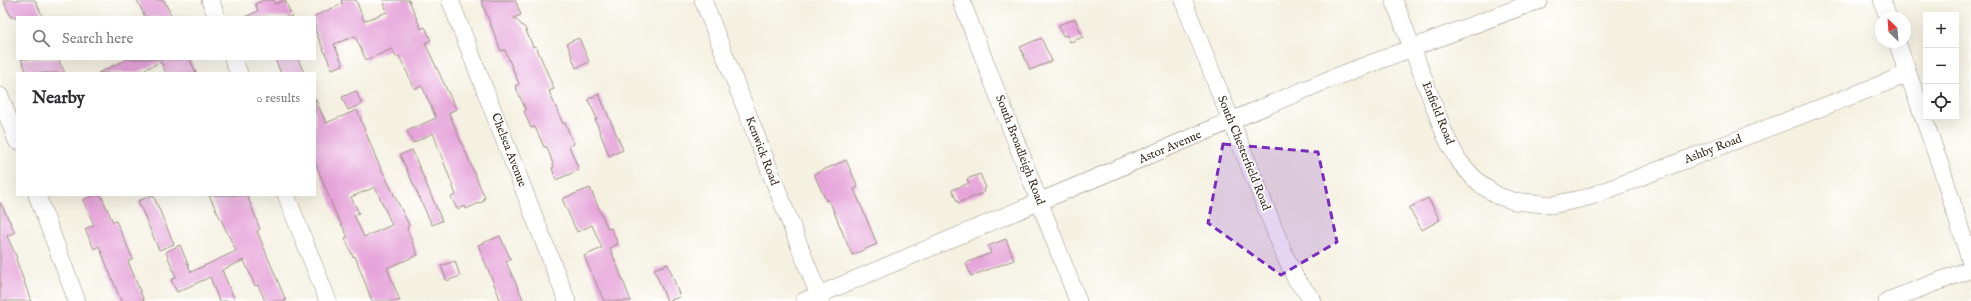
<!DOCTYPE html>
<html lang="en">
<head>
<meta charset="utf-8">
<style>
  body { margin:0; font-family:"IM FELL English",serif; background:#f2f2f3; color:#2b2b33 }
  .controls { position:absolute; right:12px; top:12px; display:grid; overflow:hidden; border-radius:0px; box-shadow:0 4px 16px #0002 }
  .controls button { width:36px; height:36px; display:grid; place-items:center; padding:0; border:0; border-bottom:1px solid #e1e1e2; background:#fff; color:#2b2b33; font:20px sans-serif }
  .compass { position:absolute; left:1875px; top:12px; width:36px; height:36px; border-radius:50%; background:#fff; box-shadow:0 4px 16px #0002; rotate:335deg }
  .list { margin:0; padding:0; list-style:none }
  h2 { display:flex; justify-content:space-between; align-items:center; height:52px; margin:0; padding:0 16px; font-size:17px }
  h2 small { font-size:13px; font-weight:400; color:#7c7c81 }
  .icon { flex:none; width:22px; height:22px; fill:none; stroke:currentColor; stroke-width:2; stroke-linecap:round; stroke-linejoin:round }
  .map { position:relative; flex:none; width:1971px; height:301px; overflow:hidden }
  .search { position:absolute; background:#fff; box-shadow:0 4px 16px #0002; left:16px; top:16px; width:300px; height:44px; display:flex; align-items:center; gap:10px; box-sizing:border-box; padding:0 14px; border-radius:0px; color:#7c7c81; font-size:15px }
  .panel { position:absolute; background:#fff; box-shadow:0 4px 16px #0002; left:16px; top:72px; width:300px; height:124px; border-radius:0px }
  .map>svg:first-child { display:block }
  .building { fill:#e6a4da; fill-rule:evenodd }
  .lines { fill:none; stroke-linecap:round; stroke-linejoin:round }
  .minor-casing { stroke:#988e80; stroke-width:18 }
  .minor { stroke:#fff; stroke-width:17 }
  .marked { fill:#7b2cbf; fill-opacity:0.2; stroke:#7b2cbf; stroke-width:3; stroke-dasharray:8 5; stroke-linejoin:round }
  .labels { text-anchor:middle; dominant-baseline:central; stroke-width:3.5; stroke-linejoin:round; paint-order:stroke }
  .street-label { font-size:12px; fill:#3b2a1e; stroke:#fff }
</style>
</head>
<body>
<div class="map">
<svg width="1971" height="301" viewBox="0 0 1971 301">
  <rect width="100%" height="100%" fill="#fff"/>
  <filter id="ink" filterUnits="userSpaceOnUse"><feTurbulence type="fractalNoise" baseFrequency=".025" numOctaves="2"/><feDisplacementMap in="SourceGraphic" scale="8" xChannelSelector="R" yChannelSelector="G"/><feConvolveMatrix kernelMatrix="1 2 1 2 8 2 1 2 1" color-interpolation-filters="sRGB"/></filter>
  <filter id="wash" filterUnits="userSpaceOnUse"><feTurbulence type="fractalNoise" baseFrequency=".012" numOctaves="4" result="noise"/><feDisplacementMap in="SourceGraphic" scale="16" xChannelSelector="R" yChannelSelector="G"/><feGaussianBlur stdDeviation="0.9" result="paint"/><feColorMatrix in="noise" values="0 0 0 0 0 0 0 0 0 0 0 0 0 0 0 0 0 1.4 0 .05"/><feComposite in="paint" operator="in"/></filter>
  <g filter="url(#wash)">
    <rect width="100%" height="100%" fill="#f4f1e1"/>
    <g id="blocks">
      <g class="building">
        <polygon points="3,0 35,0 43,17 11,17"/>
        <polygon points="137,0 164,0 172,17 145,17"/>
        <polygon points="264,0 274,0 275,4 285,0 292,17 245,17 258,11 255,4"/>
        <polygon points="341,0 356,0 364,21 387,12 383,0 409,0 421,29 425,27 431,40 425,43 456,109 449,113 485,198 483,199 484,201 466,209 465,206 457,209 451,197 456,195 433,133 413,143 407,131 436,118 422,86 415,89 399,56 396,57 392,49 366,60 355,36 334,44 343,65 332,69 315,30 315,16 342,4"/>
        <polygon points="481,0 515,0 521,15 514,18 525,28 533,47 536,46 554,89 549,91 563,124 565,123 574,144 569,146 579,170 556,180 552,168 554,167 547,147 544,147 535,127 531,128 524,111 526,110 515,86 519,84 505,50 501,51"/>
        <polygon points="1075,19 1083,37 1070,42 1067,35 1063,36 1058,25"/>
        <polygon points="579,38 589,62 576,68 567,43"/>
        <polygon points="1041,38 1052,61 1030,70 1020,47"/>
        <polygon points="21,59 58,59 65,73 27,73"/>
        <polygon points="128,59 190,59 196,73 166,73 161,62 136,73 98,73"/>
        <polygon points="275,59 298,59 304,73 281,73"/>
        <polygon points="356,91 362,104 348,110 342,97"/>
        <polygon points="599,94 623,150 609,156 595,119 597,119 588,99"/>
        <path d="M315,98L326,123L357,110L376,158L409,225L407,229L418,255L387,268L400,301H372L355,256L353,257L345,238L348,237L335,212L315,162ZM375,187L392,225L364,237L354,215L359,213L351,197Z"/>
        <polygon points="412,150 442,221 432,225 400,155"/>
        <polygon points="846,160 858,187 854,189 877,244 852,255 829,200 826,201 814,174"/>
        <polygon points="980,174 986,188 984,189 985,192 958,203 952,190 969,183 967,179"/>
        <polygon points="590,188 608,229 611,228 618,244 610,248 631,301 604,301 584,256 602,248 592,225 577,232 562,199"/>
        <polygon points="94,195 101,195 113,222 116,221 133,259 128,261 144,301 121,301 99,246 94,249 85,229 94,225 83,200"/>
        <polygon points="153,195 174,244 159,250 138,201"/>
        <polygon points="209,195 247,195 260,229 257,231 286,301 265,301 258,285 255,286 244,260 222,270 235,301 219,301 210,277 177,292 171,280 176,277 166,252 180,245 191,272 236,251"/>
        <polygon points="1428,198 1440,220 1422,230 1409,208"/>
        <polygon points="0,202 15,232 7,236 17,258 16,259 31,301 0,301"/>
        <polygon points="500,236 511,260 506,262 524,301 501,301 478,245"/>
        <polygon points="1006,239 1014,260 971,276 966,263 991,253 988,246"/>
        <polygon points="455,261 460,276 447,281 441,266"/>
        <polygon points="668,264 680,297 667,301 654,269"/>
      </g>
    </g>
  </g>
  <g filter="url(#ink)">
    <use href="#blocks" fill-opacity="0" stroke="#988e80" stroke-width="1"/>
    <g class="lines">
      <defs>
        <g id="minor">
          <polyline points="210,0 217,17"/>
          <polyline points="450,0 567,301"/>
          <polyline points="703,0 821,301"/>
          <polyline points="961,0 1078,301"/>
          <polyline points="1183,0 1285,256 1296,279 1313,301"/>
          <polyline points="1394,0 1445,135 1458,160 1472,176 1483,186 1498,196 1514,201 1552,205 1589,197 1908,74"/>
          <polyline points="1882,0 1888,18"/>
          <polyline points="1897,42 1943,173 1971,263"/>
          <polyline points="233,59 239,73"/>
          <polyline points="0,96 17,141"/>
          <polyline points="37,195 77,301"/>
          <polyline points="286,195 328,301"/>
          <polyline points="804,301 1330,79 1539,0"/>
          <polyline points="1887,301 1971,269"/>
        </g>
      </defs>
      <use href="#minor" class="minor-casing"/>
      <use href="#minor" class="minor"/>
    </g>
  </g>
  <path class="marked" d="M1223,144L1318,152L1337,242L1281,275L1208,223Z"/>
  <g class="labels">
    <g class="street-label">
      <text transform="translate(1438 113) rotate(68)">Enfield Road</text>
      <text transform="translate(1170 147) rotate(-23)">Astor Avenue</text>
      <text transform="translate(1713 149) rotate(-21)">Ashby Road</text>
      <text transform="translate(509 150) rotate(69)">Chelsea Avenue</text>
      <text transform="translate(1020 150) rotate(69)">South Broadleigh Road</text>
      <text transform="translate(762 151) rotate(69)">Kenwick Road</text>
      <text transform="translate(1244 153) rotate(68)">South Chesterfield Road</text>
    </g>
  </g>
</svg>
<div class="controls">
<button>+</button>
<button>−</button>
<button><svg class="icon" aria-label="locate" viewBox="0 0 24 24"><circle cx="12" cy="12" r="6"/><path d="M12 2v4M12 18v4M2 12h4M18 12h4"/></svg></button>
</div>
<svg class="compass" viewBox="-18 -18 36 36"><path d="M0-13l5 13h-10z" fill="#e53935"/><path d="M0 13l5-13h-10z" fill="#7c7c81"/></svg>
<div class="search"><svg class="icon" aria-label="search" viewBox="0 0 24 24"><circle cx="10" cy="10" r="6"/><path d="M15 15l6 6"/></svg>Search here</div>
<section class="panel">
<h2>Nearby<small>0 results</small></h2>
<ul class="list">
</ul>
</section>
</div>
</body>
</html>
